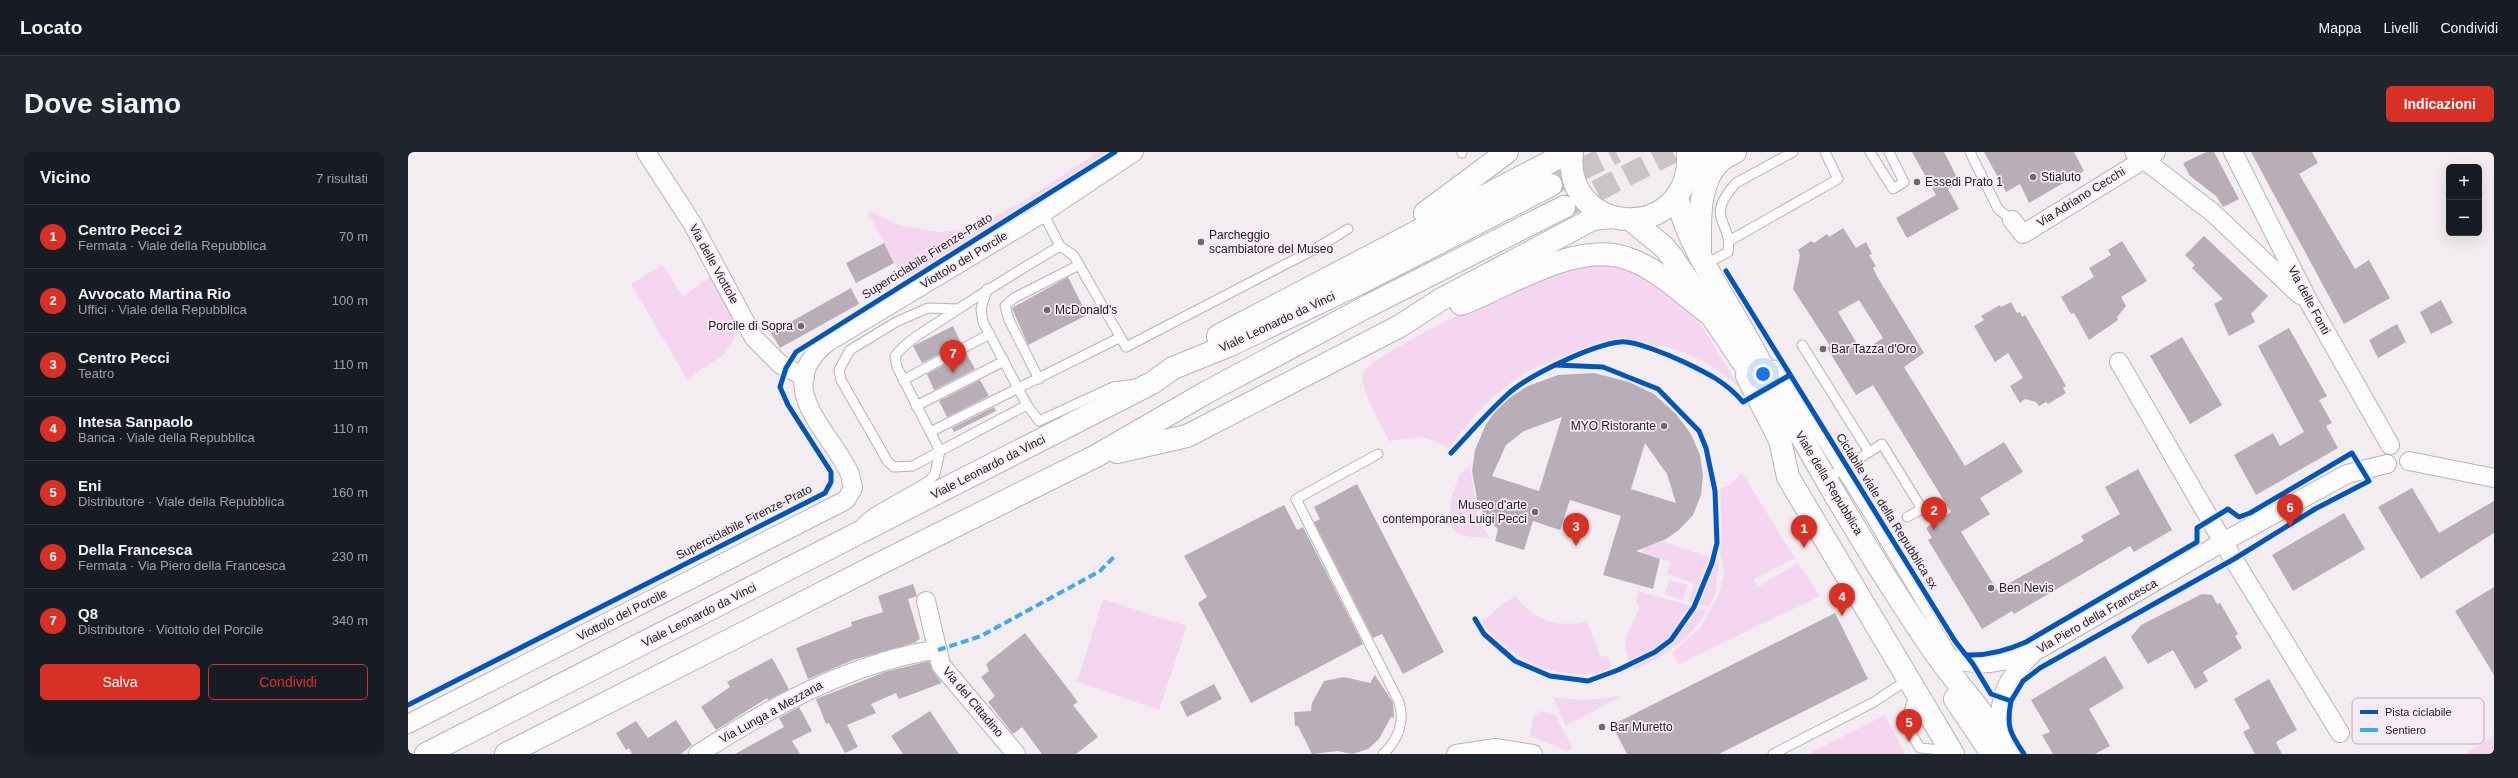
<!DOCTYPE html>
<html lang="it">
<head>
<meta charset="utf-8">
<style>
  body { margin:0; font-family:Arial,sans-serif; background:#20242c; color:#f1f3f6 }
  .controls { position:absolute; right:12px; top:12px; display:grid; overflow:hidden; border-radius:6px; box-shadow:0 4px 16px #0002 }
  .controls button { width:36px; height:36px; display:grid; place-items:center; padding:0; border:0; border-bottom:1px solid #363941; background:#171b24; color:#f1f3f6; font:20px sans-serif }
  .you { position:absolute; left:1355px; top:222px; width:14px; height:14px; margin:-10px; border:3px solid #fff; border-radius:50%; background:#1a73e8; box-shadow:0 0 0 6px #1a73e833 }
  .badge { display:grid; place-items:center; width:26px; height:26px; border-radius:50%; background:#d93025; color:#fff; font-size:13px; font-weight:700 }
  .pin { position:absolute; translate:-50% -33px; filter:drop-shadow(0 1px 2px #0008) }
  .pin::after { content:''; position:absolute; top:21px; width:14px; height:12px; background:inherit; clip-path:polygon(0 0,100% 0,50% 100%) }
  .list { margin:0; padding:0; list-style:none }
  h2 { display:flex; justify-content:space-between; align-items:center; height:52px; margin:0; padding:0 16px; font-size:17px }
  h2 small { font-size:13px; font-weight:400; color:#9ea1a6 }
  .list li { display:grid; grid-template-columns:26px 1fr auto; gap:12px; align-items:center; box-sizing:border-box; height:64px; padding:0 16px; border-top:1px solid #363941 }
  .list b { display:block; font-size:15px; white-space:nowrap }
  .list p { margin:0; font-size:13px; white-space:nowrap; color:#9ea1a6 }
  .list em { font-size:13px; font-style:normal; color:#9ea1a6 }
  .actions { display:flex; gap:8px; padding:12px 16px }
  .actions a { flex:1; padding:9px 0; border:1px solid #d93025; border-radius:6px; text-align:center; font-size:14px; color:#d93025 }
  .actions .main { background:#d93025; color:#fff }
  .map { position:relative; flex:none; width:2086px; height:602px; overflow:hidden; border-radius:6px }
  header { display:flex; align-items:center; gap:24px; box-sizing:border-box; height:56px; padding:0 20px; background:#171b24; border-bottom:1px solid #363941 }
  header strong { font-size:19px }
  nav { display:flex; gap:22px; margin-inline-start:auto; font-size:14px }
  .intro { display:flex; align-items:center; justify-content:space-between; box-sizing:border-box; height:96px; padding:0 24px }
  h1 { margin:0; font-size:28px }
  .button { padding:10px 18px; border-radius:6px; background:#d93025; color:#fff; font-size:14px; font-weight:700 }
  main { display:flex; gap:24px; padding:0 24px }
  aside { flex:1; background:#171b24; border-radius:6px; box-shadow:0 4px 16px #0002 }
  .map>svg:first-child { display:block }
  .green { fill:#f5d6f1 }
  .building { fill:#b9adb8; fill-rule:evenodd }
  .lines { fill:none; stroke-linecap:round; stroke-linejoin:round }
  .highway-tunnel { stroke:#cac4c9; stroke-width:22; stroke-dasharray:22 11; stroke-linecap:butt }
  .lane-casing { stroke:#b8b3b7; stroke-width:11 }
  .street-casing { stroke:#b8b3b7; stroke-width:20 }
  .secondary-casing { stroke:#b8b3b7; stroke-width:24 }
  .highway-casing { stroke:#b8b3b7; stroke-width:24 }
  .lane { stroke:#fdfcfd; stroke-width:9 }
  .street { stroke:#fdfcfd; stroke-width:18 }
  .secondary { stroke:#fdfcfd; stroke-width:22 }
  .highway { stroke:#fdfcfd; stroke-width:22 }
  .quiet { stroke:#3fa9f5; stroke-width:4; stroke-dasharray:8 4; stroke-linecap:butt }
  .cycleway-casing { stroke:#f6eaf4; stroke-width:8 }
  .cycleway { stroke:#0057b8; stroke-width:5 }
  .poi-dot { fill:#6e696d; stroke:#f6eaf4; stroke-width:1.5 }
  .labels { text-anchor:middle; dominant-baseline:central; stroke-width:3.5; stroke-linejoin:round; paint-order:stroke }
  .poi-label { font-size:12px; fill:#262226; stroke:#f6eaf4; text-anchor:start }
  .street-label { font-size:12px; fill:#262226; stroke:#f6eaf4 }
  .key { fill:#f6eaf4; stroke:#b8aeb6; stroke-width:1 }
  .key-label { font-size:11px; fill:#262226 }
</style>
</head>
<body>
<header>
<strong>Locato</strong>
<nav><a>Mappa</a><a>Livelli</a><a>Condividi</a></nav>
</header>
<div class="intro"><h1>Dove siamo</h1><a class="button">Indicazioni</a></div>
<main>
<aside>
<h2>Vicino<small>7 risultati</small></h2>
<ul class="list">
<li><span class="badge">1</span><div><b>Centro Pecci 2</b><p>Fermata · Viale della Repubblica</p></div><em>70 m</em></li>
<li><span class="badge">2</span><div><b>Avvocato Martina Rio</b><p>Uffici · Viale della Repubblica</p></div><em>100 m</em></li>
<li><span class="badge">3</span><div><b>Centro Pecci</b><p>Teatro</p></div><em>110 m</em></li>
<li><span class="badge">4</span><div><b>Intesa Sanpaolo</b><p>Banca · Viale della Repubblica</p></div><em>110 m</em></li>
<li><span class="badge">5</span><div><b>Eni</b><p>Distributore · Viale della Repubblica</p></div><em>160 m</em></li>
<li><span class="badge">6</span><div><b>Della Francesca</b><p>Fermata · Via Piero della Francesca</p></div><em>230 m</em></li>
<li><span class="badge">7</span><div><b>Q8</b><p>Distributore · Viottolo del Porcile</p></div><em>340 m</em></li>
</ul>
<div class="actions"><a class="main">Salva</a><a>Condividi</a></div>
</aside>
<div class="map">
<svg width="2086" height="602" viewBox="0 0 2086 602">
  <rect width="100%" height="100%" fill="#f3edf2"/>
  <g class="green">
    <polygon points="428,0 460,60 464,60 491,73 511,77 531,80 555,77 583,67 616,49 690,0 715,0 500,136"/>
    <path d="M1209,109L1282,154L1331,235C1311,218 1292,205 1266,197C1232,186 1146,202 1116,222C1084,242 1063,267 1041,296L1016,285L981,289C974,273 952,239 955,222C960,202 1143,117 1170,111C1182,108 1197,110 1209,109Z"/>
    <polygon points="254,113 275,144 302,125 331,177 317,202 279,227 223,132"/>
    <path d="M1062,315L1070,365L1082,387C1071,384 1056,387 1047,379C1036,369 1046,334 1052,322C1054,319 1059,317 1062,315Z"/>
    <polygon points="1334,321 1387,406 1346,427 1350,435 1390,411 1412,444 1271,512 1264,501 1292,476 1311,442 1316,420 1312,400 1314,382 1312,337 1320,334"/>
    <polygon points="1239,385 1307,407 1311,411 1307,441 1301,455 1281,449 1286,431 1259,422 1263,410 1234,401"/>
    <polygon points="1261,428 1280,433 1275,448 1257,442"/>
    <path d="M1230,439L1298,458C1285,487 1253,506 1226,518C1208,487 1222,483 1231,455L1228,448Z"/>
    <path d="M1108,444C1124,468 1151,477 1179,469L1192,504L1201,505L1204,518C1153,532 1105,510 1073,470L1096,451Z"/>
    <polygon points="695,447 779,474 751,558 669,530"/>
    <polygon points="1145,545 1174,548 1212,545 1158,574"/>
    <polygon points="1132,559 1147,562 1165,597 1159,599 1122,584 1125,565"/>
    <polygon points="1477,563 1497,602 1400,602 1473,565"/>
    <polygon points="2086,583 2086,602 2057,602"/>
  </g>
  <g class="building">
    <polygon points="1504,0 1536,0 1552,31 1540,37 1551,57 1499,86 1488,66 1528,43"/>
    <polygon points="1576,0 1666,0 1676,19 1621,51 1612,32 1598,40"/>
    <polygon points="1798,0 1806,0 1831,47 1815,55 1808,44 1782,24 1775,11"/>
    <polygon points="1843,0 1904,0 1910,11 1891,22 1947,117 1961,108 1982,146 1936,172"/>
    <path d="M1435,76L1448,96L1458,90L1464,102L1461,103L1468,114L1465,116L1470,126L1516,201L1496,215L1557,314L1596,290L1615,320L1572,346L1582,362L1553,380L1589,438L1676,389L1673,384L1712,362L1697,335L1730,317L1764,378L1726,400L1722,394L1606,462L1604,459L1574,477L1520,388L1524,386L1518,376L1543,360L1465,233L1448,243L1419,196L1422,194L1385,137L1392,103L1390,98L1403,89L1406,91L1419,82L1421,85ZM1451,148L1475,186L1454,200L1430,160Z"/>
    <polygon points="1796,84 1860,144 1843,162 1847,170 1821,184 1806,152 1815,147 1784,116 1787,113 1777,103"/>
    <polygon points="1714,89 1739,129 1713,145 1718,154 1709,165 1710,168 1681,188 1666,161 1663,162 1653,145 1686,125 1681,116 1703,103 1700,98"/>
    <polygon points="476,91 486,111 448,131 438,111"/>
    <polygon points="660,125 679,163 620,193 604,156"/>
    <polygon points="443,136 451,152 372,196 363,181"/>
    <polygon points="2033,148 2045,171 2023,182 2012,160"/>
    <polygon points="1603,150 1609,161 1612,160 1614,165 1617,163 1658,234 1655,236 1658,241 1640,252 1638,250 1631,254 1628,250 1617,247 1612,251 1602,234 1615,226 1600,201 1587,210 1566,174 1576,168 1573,164 1592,153 1593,155"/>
    <polygon points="1989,172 1998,190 1970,206 1961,188"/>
    <polygon points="545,174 553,191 514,211 505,194"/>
    <polygon points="1881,176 1919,244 1911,248 1924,271 1918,274 1930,296 1848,343 1826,303 1865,281 1872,294 1896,280 1850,194"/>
    <polygon points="1774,185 1814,253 1782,272 1742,204"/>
    <polygon points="558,201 567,217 526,238 519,222"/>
    <path d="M1186,221L1221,230L1246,242L1268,262L1283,282L1292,303L1295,323L1293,343L1285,363L1271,378L1258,387L1228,399L1252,407L1245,437L1195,423L1213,364L1162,348L1152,378L1125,369L1116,398L1087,389L1090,377L1079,367L1070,352L1064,319L1067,298L1078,272L1093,251L1120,234L1150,223ZM1154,265L1131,339L1084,324L1098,293L1116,279ZM1237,291L1259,322L1268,351L1223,337Z"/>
    <polygon points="572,228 581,244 539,265 531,249"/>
    <polygon points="586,255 588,259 546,280 544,276"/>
    <polygon points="949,332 1036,500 995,522 974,482 965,486 906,370 912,367 906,355"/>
    <polygon points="2004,336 2031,381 2086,349 2086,381 2013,427 1970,355"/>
    <polygon points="876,353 889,378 895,375 955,492 843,551 790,451 799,445 776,404"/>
    <polygon points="1936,361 1957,397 1885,439 1864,403"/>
    <polygon points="505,432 509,444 500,447 512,487 508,489 509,490 445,508 400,527 388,496 444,474 443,470 475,460 470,444"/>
    <polygon points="2086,435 2086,523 2047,459"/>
    <polygon points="1794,442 1804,443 1809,452 1812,451 1830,482 1827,484 1834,496 1795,520 1800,529 1787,537 1765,498 1740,512 1723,485 1733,473"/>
    <polygon points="1427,461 1460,527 1311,602 1219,602 1204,573"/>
    <polygon points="617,481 670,550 665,553 690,585 668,602 634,602 614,575 605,582 580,550 587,544 573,525 581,519 578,512"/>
    <polygon points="1697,504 1716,536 1681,557 1702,594 1687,602 1645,602 1634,583 1642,580 1623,548"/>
    <polygon points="364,506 381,537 360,548 359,546 308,578 293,555 322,535 319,530"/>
    <polygon points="521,509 525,519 534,531 491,547 488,541 463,552 468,561 439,573 450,595 437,601 421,571 418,572 408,547 477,520"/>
    <polygon points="967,523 985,551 986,566 983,565 971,587 960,597 944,602 930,599 904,602 890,574 887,574 886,560 903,559 904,551 916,529 936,525 962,531"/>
    <polygon points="1861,527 1889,578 1868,590 1874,602 1847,602 1835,580 1842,576 1826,547"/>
    <polygon points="806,532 814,547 779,565 772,550"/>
    <polygon points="391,555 404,579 384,589 392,602 327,602 376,575 371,566"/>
    <polygon points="522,559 551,602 495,602 483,584"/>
    <polygon points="268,568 284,593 273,602 224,602 221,596 218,598 208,581 228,569 240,586"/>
  </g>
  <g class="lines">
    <g class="highway-tunnel">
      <polyline points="1143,33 1208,0"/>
      <polyline points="1159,54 1265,0"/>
    </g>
    <defs>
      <g id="lane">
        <polyline points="1054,0 1054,1"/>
        <polyline points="1462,0 1485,37 1496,30 1481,0"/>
        <polyline points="1562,0 1590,57 1604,68"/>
        <polyline points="635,61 652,94 666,104 718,195 905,98 940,77"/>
        <polyline points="1321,89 1430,27 1417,0"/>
        <path d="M1300,114L1298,112L1320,100C1325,68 1295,68 1328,31L1385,0"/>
        <polyline points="579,137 573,157 575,170 619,253 631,269 705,235 728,232"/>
        <path d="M551,157L520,156L488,170L442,198L431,218L433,228L480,310L486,315L505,314L532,299L489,215L487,204C499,188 522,176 538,165C576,140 613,117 652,94"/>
        <polyline points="1394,193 1461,300"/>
        <polyline points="1366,213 1461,363 1547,507"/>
        <polyline points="631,227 601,168 597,154 606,146 671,113"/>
        <polyline points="495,228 582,182"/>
        <polyline points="508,254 596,209"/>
        <polyline points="522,280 711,186"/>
        <path d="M970,302L888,347L991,550C997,570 990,588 975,602"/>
        <polyline points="1428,321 1474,292 1514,357 1499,365"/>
        <polyline points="454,370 465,361 521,329 527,322 532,299 619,253"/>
        <polyline points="1509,546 1504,550 1497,572 1512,596 1533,598 1539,594"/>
        <polyline points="1365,602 1466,550 1499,528"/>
      </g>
      <g id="street">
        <polyline points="238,0 284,71 346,186 373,213 397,225"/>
        <polyline points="1726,0 1804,60 1892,143"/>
        <polyline points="1825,0 1902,152 1982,293"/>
        <polyline points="1604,68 1615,82 1748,0"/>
        <polyline points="1711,210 1815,390 1932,581"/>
        <polyline points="2001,309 2086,326"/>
        <polyline points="518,449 533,513 608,602"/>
        <path d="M1529,503C1570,515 1583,514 1624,501"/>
        <path d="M0,572L438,348L445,336L442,322C422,278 362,235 420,190L635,61L726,0"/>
        <path d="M1592,586C1591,543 1595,531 1626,500L1815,390L1939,322L1979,312"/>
        <path d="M290,602C350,564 405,531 474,510C493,505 510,499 530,498"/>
        <polyline points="1048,602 1087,596 1125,602"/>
      </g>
      <g id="secondary">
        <path d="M1164,0C1154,86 1285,93 1280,0"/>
        <path d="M1269,44C1277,87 1313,140 1335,179C1395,289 1457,399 1528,502C1552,536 1581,566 1602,602"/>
        <polyline points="1223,68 1256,95 1264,105 1351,234"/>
        <polyline points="1339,224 1372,288 1380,325 1545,602"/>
        <polyline points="1547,547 1584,602"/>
      </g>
      <g id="highway">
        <polyline points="1280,19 1302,6 1318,0"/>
        <polyline points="1017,61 1099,0"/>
        <path d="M1292,100C1292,71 1289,33 1311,10C1315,6 1322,3 1327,0"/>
        <path d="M1053,152C1100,134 1168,89 1218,106C1248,115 1279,145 1304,164"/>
        <polyline points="810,184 1161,0"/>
        <polyline points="709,300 779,284 992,174 1032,148 1185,67 1203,65"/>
        <polyline points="18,602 744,231 765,216 822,193 954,130 1143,33"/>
        <polyline points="98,602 473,411 688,304 799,240 960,154 1156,55"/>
      </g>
    </defs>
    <use href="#lane" class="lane-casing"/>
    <use href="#street" class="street-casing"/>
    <use href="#secondary" class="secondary-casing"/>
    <use href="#highway" class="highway-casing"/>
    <use href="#lane" class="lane"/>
    <use href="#street" class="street"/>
    <use href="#secondary" class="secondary"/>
    <use href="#highway" class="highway"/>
    <polyline class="quiet" points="530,498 573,484 692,419 707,404"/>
    <defs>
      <g id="cycleway">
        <path d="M1318,119L1547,489L1565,512L1583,542L1603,549C1598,575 1602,581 1616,602"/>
        <path d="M1043,301C1062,281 1080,260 1100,242C1121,223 1184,193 1212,190C1226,188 1263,204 1276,210C1299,221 1318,230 1335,250L1382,223"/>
        <polyline points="1067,467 1076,482 1107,509 1142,524 1180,529 1210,518 1247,500 1263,488 1286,455 1304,411 1309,391 1307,339 1298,296 1291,279 1250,237 1195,215 1147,213"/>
        <path d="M1558,503C1580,504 1598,499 1618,490L1789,390V376L1820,357L1831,365L1842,361L1944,301L1961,329L1907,357L1826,407L1632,516L1615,529L1603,549"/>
        <polyline points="0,553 417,341 423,330 423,320 380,253 372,235 378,216 388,200 707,0"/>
      </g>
    </defs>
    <use href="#cycleway" class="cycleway-casing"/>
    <use href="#cycleway" class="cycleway"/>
  </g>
  <g class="poi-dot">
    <circle cx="1625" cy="25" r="4"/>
    <circle cx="1509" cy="30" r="4"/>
    <circle cx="793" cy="90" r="4"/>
    <circle cx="639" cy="158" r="4"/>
    <circle cx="393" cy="174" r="4"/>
    <circle cx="1415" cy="197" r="4"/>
    <circle cx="1256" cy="274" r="4"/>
    <circle cx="1127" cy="360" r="4"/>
    <circle cx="1583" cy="436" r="4"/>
    <circle cx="1194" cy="575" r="4"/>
  </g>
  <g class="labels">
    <g class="poi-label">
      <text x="1633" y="25">Stialuto</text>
      <text x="1517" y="30">Essedi Prato 1</text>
      <text x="801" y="83">Parcheggio<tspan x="801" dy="14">scambiatore del Museo</tspan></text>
      <text x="647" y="158">McDonald's</text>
      <text x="385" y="174" text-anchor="end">Porcile di Sopra</text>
      <text x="1423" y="197">Bar Tazza d'Oro</text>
      <text x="1248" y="274" text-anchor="end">MYO Ristorante</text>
      <text x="1119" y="353" text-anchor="end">Museo d'arte<tspan x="1119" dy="14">contemporanea Luigi Pecci</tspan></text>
      <text x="1591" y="436">Ben Nevis</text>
      <text x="1202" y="575">Bar Muretto</text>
    </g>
    <g class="street-label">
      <text transform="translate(1673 45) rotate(-32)">Via Adriano Cecchi</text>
      <text transform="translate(519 104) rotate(-32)">Superciclabile Firenze-Prato</text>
      <text transform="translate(556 108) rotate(-31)">Viottolo del Porcile</text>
      <text transform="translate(306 112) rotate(61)">Via delle Viottole</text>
      <text transform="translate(1901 148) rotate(62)">Via delle Fonti</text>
      <text transform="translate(869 170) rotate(-25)">Viale Leonardo da Vinci</text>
      <text transform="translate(580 315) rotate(-27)">Viale Leonardo da Vinci</text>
      <text transform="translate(1421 331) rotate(59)">Viale della Repubblica</text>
      <text transform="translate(1479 359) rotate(58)">Ciclabile viale della Repubblica sx</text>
      <text transform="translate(336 370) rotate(-27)">Superciclabile Firenze-Prato</text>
      <text transform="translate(214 463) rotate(-27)">Viottolo del Porcile</text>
      <text transform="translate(291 463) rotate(-27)">Viale Leonardo da Vinci</text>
      <text transform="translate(1689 464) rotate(-30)">Via Piero della Francesca</text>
      <text transform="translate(565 550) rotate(50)">Via del Cittadino</text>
      <text transform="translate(363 560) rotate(-29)">Via Lunga a Mezzana</text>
    </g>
  </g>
  <rect x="1944" y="546" width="132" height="46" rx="6" class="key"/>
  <rect x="1952" y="558" width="18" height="4" fill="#0057b8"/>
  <rect x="1952" y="576" width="18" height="4" fill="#3fa9f5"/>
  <g class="key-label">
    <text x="1977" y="564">Pista ciclabile</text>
    <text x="1977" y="582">Sentiero</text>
  </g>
</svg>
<div class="controls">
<button>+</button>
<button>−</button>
</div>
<div class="you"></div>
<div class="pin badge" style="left:1396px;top:396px">1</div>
<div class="pin badge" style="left:1526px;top:378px">2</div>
<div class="pin badge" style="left:1168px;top:394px">3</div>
<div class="pin badge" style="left:1434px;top:464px">4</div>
<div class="pin badge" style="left:1501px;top:590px">5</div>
<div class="pin badge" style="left:1882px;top:375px">6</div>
<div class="pin badge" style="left:545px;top:221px">7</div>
</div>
</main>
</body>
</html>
